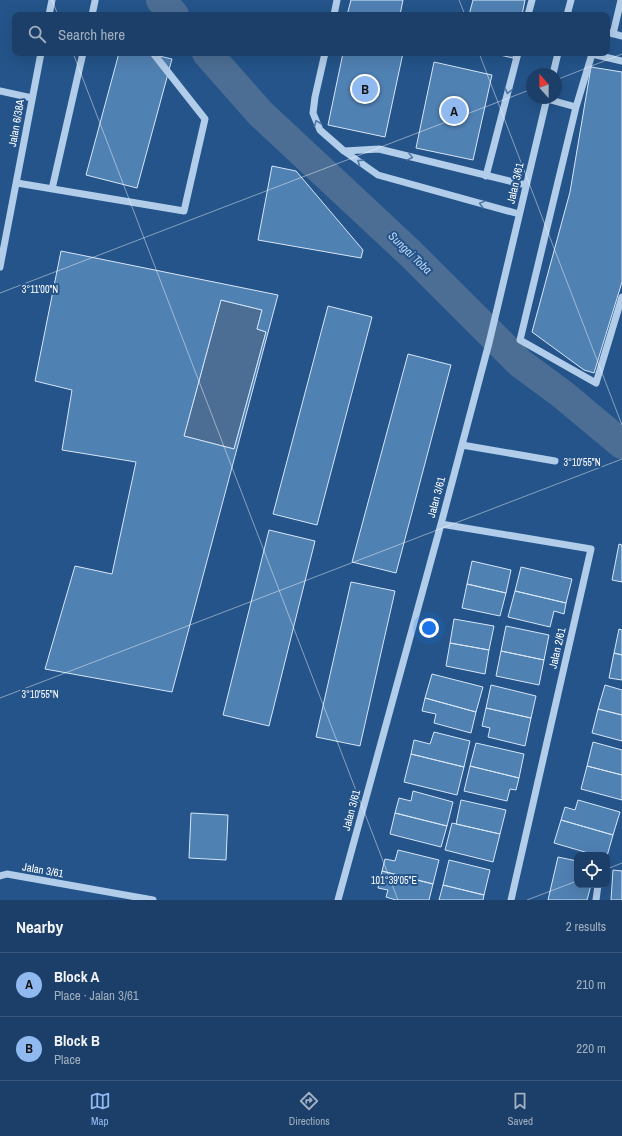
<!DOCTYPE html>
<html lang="en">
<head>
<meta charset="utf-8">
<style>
	:root { --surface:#1b3f68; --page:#284a71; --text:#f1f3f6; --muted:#a0afc0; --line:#39587c; --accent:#90b9f0 }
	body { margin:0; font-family:"Archivo Narrow",sans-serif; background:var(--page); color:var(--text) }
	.controls { position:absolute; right:12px; bottom:12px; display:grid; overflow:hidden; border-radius:8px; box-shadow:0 4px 16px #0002 }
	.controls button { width:36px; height:36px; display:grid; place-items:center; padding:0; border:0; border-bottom:1px solid var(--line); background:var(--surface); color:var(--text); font:20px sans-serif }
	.compass { position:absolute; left:526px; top:68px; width:36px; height:36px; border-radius:50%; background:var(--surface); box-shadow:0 4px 16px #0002; rotate:339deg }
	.you { position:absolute; left:429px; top:628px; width:14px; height:14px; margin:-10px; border:3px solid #fff; border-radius:50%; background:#1a73e8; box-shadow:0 0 0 6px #1a73e833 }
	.badge { display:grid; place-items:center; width:26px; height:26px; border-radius:50%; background:var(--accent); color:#111; font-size:13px; font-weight:700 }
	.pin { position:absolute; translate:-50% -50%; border:2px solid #fff; box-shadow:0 1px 4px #0006 }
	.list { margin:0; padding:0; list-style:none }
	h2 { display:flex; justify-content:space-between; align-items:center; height:52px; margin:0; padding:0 16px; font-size:17px }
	h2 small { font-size:13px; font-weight:400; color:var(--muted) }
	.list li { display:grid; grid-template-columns:26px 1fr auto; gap:12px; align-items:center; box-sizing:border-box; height:64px; padding:0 16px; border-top:1px solid var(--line) }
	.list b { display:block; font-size:15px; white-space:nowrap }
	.list p { margin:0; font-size:13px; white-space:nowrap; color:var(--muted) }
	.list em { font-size:13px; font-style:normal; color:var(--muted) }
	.icon { flex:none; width:22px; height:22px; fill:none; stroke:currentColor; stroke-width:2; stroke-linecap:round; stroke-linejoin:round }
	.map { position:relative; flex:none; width:622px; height:900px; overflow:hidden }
	.search { position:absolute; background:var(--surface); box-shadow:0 4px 16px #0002; left:12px; right:12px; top:12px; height:44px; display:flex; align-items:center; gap:10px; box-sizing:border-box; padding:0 14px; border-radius:8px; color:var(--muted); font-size:15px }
	.sheet { height:180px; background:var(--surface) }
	nav { display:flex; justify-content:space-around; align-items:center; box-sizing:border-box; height:56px; border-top:1px solid var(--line); background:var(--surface); font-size:11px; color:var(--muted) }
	nav a { display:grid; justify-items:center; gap:2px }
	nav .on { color:var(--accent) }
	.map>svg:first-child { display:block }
	.water { fill:#4c6e94; stroke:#a6c8eb }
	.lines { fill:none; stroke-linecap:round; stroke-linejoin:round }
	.river { stroke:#4c6e94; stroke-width:30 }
	.building { fill:#5081b3; stroke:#d6e6f8; fill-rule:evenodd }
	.minor { stroke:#b1cdea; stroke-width:7 }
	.oneway { stroke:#4e78a7 }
	.ticks { fill:none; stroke:#fff; stroke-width:1; stroke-opacity:0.45 }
	.labels { text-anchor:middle; stroke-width:4; stroke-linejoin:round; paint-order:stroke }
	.street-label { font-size:11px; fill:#fff; stroke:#24548a }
	.water-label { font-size:12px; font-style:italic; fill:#bdd7f1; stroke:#24548a }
	.ticks-label { font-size:10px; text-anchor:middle; fill:#fff; stroke:#24548a; stroke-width:4; stroke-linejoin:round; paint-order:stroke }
</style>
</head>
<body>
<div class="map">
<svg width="622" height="900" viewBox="0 0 622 900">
	<rect width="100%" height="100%" fill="#24548a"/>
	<path class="water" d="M221,300L262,310L257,329L266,332L234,449L184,436Z"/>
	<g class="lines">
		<path class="river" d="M161,0L174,15
			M207,53L260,113L411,254L520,363L562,394L622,444"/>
	</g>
	<path class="building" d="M351,0H403L400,15H347Z
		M473,0H525L522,15H469Z
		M119,53H147L172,59L137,188L86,175Z
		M343,53H403L385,137L328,125Z
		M491,53H514L513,58Z
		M434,62L492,75L473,160L416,148Z
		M591,67L622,72V282L594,373L584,370L532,332L570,192Z
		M272,166L296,171L363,250L361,258L258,240Z
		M61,251L278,295L172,692L45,669L75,566L112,574L136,462L62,450L72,390L35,381ZM221,300L262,310L257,329L266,332L234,449L184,436Z
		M328,306L372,317L317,525L273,514Z
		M408,354L451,365L396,573L352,562Z
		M269,530L315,541L269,726L223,715Z
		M619,544L622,545V582L612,580Z
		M472,561L511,570L506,593L467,584Z
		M521,567L572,579L566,603L515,591Z
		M351,582L395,591L360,746L316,737Z
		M467,584L506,593L500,616L462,608Z
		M515,591L566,603L564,614L554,611L550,627L508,617Z
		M454,619L494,626L489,650L450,643Z
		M506,626L549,635L544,660L501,651Z
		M619,629L622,630V655L614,653Z
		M450,643L489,650L485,674L446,666Z
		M501,651L544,660L539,685L496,676Z
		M614,653L622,655V680L609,678Z
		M432,674L483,687L476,712L425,698Z
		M491,685L536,696L531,718L486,708Z
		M605,685L622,690V715L598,709Z
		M425,698L476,712L471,733L434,723L436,714L422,711Z
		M486,708L531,718L525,746L488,737L490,728L482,726Z
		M598,709L622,715V741L592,733Z
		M434,732L470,741L464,767L411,754L414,740L430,744Z
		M593,742L622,750V775L587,766Z
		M476,743L524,754L519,778L470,766Z
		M411,754L464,767L457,795L404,782Z
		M470,766L519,778L516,790L510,789L507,801L464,791Z
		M587,766L622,775V800L581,789Z
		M413,791L453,802L447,826L395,813L399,798L411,801Z
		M461,800L506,810L500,834L456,824Z
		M578,800L620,812L613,835L561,820L565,807L575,810Z
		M191,813L228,815L226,860L189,858Z
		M395,813L447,826L441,847L390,834Z
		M561,820L613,835L607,856L595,855L554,843Z
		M452,823L500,834L493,862L445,850Z
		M398,850L439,860L433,884L382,871L385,859L395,861Z
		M558,857L577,861V885H591L587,900H548Z
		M449,860L490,870L484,895L443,885Z
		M613,870L622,871V900H611Z
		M382,871L433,884L429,900H396L386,897L388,890L378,888Z
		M443,885L484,895L483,900H439Z"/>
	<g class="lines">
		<path class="minor" d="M49,15L52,0
			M92,15L95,1
			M334,15L337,0
			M528,15L532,0
			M567,15L571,0
			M607,32L622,36
			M613,34L621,0
			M325,53L315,97L313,113L320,130L344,151L378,175L519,214
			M622,61L592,54L576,107L520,340L596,383L622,297
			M553,74L558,53
			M0,91L32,98
			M547,99L576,107
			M344,151L379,149L526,185
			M486,176L518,53
			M17,183L184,211L205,119L153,53
			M52,189L83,53
			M0,267L41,53
			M462,445L555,461
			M441,524L591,549L511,900
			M0,876L7,874L153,900
			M338,900L441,524L489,343L547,98
			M596,900L598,885"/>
	</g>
	<defs><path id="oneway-chevron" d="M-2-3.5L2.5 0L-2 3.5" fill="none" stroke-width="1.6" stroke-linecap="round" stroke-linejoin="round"/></defs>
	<g class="oneway">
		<use href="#oneway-chevron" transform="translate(508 91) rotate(104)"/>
		<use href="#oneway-chevron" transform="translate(317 123) rotate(-112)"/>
		<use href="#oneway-chevron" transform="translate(410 157) rotate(14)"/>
		<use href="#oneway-chevron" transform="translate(360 162) rotate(-145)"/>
		<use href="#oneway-chevron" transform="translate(482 204) rotate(-165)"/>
	</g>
	<path class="ticks" d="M52,0L58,15M459,0L465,15M73,53L398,900M479,53L622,425M556,80L622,54M0,293L532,89M0,698L622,459M607,869L622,863M527,900L577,881"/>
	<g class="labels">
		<g class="street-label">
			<text transform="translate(16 123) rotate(-80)" y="4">Jalan 6/38A</text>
			<text transform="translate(515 183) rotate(-77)" y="4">Jalan 3/61</text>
			<text transform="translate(436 497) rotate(-75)" y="4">Jalan 3/61</text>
			<text transform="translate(557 648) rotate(-77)" y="4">Jalan 2/61</text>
			<text transform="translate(351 810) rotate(-75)" y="4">Jalan 3/61</text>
			<text transform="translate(43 870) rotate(10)" y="4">Jalan 3/61</text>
		</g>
		<g class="water-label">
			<text transform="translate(410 253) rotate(44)" y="4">Sungai Toba</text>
		</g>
	</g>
	<g class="ticks-label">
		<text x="40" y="293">3°11'00"N</text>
		<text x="582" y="466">3°10'55"N</text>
		<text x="40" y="698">3°10'55"N</text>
		<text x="394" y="884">101°39'05"E</text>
	</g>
</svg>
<div class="controls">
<button><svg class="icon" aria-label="locate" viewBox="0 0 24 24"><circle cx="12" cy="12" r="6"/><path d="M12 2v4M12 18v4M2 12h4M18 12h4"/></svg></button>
</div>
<svg class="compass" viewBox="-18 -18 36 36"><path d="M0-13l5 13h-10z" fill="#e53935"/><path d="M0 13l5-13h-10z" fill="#a0afc0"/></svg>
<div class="you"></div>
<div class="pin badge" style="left:454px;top:111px">A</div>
<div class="pin badge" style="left:365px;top:89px">B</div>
<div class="search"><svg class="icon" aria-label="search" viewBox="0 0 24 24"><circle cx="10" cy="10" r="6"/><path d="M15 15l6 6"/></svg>Search here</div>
</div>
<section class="sheet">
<h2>Nearby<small>2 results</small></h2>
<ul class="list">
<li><span class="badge">A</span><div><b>Block A</b><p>Place · Jalan 3/61</p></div><em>210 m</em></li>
<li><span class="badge">B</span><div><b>Block B</b><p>Place</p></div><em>220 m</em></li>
</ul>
</section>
<nav>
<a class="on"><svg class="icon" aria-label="map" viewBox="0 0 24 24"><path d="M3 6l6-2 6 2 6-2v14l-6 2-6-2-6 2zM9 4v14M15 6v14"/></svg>Map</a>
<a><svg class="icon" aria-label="directions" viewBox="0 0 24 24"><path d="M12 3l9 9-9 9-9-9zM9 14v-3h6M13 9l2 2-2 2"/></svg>Directions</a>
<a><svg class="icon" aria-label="saved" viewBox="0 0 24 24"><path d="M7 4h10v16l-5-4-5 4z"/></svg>Saved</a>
</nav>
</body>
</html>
